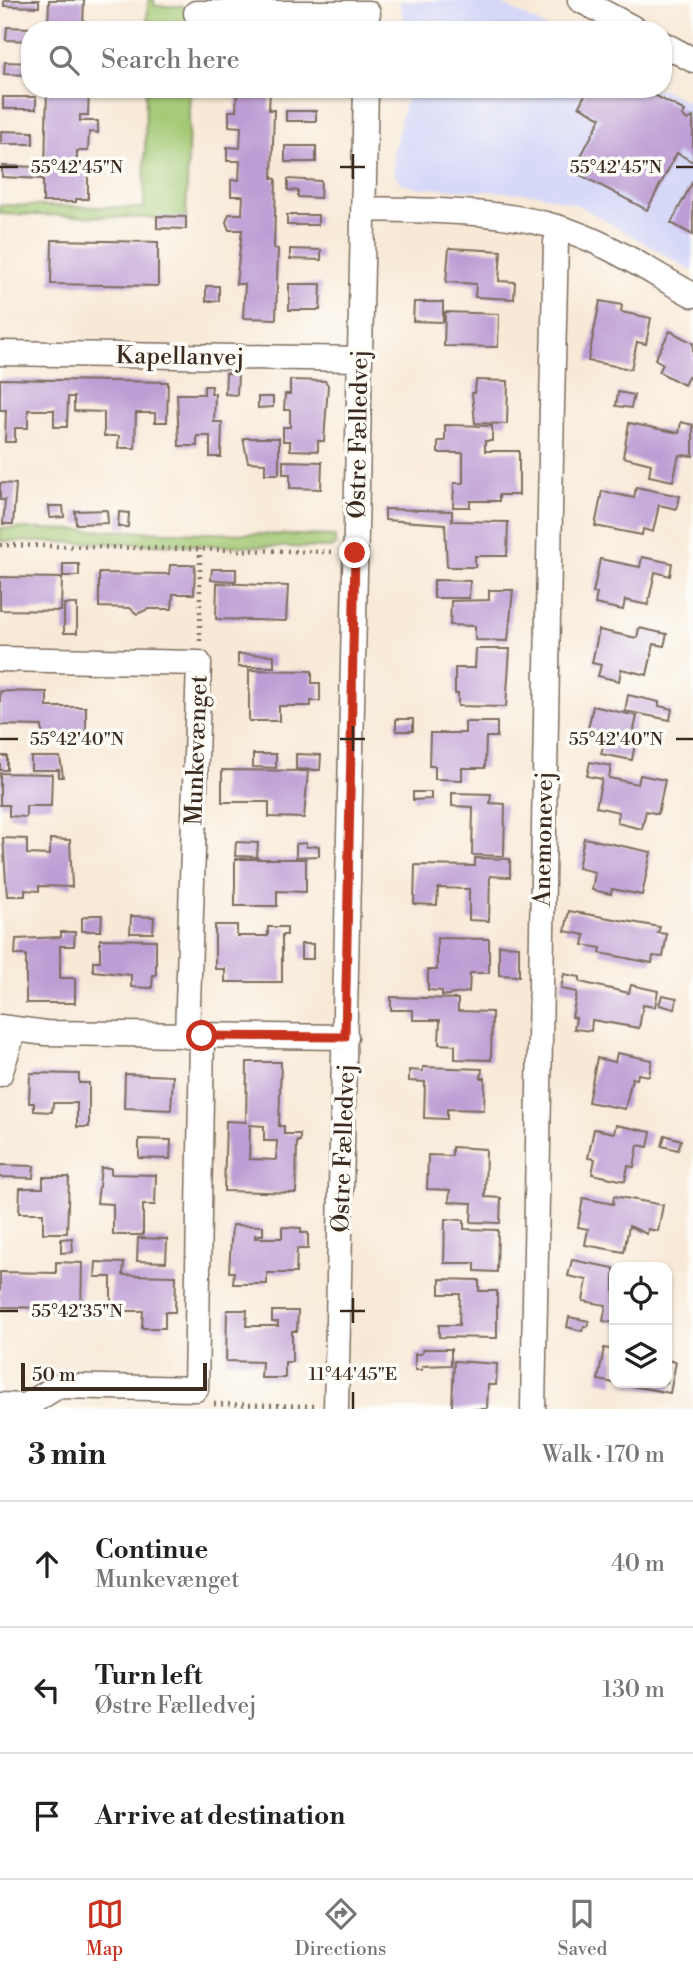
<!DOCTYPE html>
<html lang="en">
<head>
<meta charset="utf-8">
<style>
	:root { --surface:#fff; --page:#f6f6f6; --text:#222; --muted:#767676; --line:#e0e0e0; --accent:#c8321e }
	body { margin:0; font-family:"Libre Bodoni",serif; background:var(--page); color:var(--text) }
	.controls { position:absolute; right:21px; bottom:21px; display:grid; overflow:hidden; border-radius:14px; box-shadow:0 2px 5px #0004 }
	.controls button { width:63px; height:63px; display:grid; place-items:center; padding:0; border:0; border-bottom:2px solid var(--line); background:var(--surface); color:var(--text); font:35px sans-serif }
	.scale { position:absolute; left:21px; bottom:18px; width:186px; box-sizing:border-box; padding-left:7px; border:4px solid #3b2a1e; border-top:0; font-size:19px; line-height:24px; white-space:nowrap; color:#3b2a1e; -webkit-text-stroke:5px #fdfcf7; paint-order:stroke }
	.stop { position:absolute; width:21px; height:21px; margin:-16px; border:5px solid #c8321e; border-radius:50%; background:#fff }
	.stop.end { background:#c8321e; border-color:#fff; box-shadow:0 2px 7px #0008 }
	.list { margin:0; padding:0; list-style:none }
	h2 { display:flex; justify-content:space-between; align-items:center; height:91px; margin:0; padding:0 28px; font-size:30px }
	h2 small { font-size:23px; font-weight:400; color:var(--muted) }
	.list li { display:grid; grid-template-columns:46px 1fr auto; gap:21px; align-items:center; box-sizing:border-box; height:126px; padding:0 28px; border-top:2px solid var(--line) }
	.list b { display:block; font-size:26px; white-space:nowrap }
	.list p { margin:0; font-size:23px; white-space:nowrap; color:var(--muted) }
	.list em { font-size:23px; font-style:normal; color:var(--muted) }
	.icon { flex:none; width:38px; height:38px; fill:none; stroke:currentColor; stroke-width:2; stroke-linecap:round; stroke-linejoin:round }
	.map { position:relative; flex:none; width:693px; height:1409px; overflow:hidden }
	.search { position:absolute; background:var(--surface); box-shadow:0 2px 5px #0004; left:21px; right:21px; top:21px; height:77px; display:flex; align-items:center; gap:18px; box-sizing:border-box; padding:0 24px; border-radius:28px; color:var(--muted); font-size:26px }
	.sheet { height:469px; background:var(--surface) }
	nav { display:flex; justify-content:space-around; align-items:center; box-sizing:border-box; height:98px; border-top:2px solid var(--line); background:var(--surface); font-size:19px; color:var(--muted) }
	nav a { display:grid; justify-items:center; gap:4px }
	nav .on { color:var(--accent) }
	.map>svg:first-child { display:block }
	.built { fill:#d6d8f8 }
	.green { fill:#a1c771; stroke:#6e7848; stroke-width:2 }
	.building { fill:#be9dd4; fill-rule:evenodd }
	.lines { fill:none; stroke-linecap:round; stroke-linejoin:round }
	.minor-casing { stroke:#7d6d5f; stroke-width:27 }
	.path { stroke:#7d6d5f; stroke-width:4.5; stroke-dasharray:2 5; stroke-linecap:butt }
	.minor { stroke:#fff; stroke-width:24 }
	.route { stroke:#c8321e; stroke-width:9 }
	.ticks { fill:none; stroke:#3b2a1e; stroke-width:2.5 }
	.labels { text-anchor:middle; stroke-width:7; stroke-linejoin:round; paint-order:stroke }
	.street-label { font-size:24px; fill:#3b2a1e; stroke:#fdfcf7 }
	.ticks-label { font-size:18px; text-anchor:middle; fill:#3b2a1e; stroke:#fdfcf7; stroke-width:7; stroke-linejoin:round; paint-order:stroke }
</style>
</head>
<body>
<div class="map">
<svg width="693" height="1409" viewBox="0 0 693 1409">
	<rect width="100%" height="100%" fill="#fdfcf7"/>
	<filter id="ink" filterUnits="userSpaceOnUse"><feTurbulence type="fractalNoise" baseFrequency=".0143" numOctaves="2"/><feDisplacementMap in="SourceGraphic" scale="14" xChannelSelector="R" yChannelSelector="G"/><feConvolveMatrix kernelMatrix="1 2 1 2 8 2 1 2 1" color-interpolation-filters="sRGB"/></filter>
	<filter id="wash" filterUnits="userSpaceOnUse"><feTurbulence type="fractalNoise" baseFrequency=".00686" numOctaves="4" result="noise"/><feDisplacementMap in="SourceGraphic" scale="28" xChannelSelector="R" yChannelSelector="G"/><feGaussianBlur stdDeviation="1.57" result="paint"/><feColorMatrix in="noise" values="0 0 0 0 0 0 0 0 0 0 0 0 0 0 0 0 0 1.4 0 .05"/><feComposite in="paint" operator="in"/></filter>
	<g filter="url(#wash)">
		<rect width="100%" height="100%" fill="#f8e9d7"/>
		<path class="built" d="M495,0L551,30H407L399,1Z
			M408,89H663L693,105V271L578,205L538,194L414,187L401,183L394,174L393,153Z"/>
		<path class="green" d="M148,0H154L155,6H193L192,30H147Z
			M146,89H190L186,219L0,214V205L144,208Z
			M0,528L335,536V545L331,548L0,541Z"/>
		<g id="blocks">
			<path class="building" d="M4,0H39V7L4,6Z
				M49,0H84L83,25H93V30H48Z
				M7,27L30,28V41L6,40Z
				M5,62L30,63V75L4,74Z
				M47,89L89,90L88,115H80V121H98V133L89,132L88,151H77V170L88,171V199H76V202H43V179L2,177V166L45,167Z
				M237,89H270L269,110H274L272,178L276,179L274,248L278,249L276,319L243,318L245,284H236L242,230H229L226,222L229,214H242L243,196H231V180H239L240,161H227V147L240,148L241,127L229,126V111H236Z
				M588,89H643L685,111L682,116L688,120L693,117V162L677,153L647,210L573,171L601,118L579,106Z
				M3,97H36V109H3Z
				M286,111H316V121H286Z
				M1,131L33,132V144H1Z
				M285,146H316V162H285Z
				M288,179L321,181L320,198L298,197V191L288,190Z
				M693,181V235L671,223Z
				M287,215H318V225H287Z
				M157,216L186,217V229L157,228Z
				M52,240L158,242V286L51,284Z
				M449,248L501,251L499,281L515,282L514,299L475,297L476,284L446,282Z
				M290,249L321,250V260L290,259Z
				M289,284H321L320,310H289Z
				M206,286H219V301H206Z
				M600,301L622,305L621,312L651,318L646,344L637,342L631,369L588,361Z
				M414,302H443V322L413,321Z
				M445,312L499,314L498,347L444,346Z
				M670,331L693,343V379L688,377L684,385L659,372L663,364L655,359Z
				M226,373L238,374L237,395L225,394Z
				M0,379L168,382L167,422H155V413H136L135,448H118L119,436H104V412L74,411V397H68L67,427H54V410H28V428H15V442H5L6,410H0Z
				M290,380L325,381L328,385L324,441H318V451L290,450V441H283V427H290V410H284L285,394H290Z
				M476,380L508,381L507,424L475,423L472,393H475Z
				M204,386H212L211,394H215L214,422H222L221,457H210V436H197V446H179L177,394H204Z
				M618,392L634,395L631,408L616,406Z
				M258,397H273V407L258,408Z
				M681,422L693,425V456L679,455L673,481L649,476L651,464L623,457L629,423L679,433Z
				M445,425L492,426V441H485V451H519V495H499V501H470V507H453L454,483H463V453H438V441H445Z
				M243,438H279V474H265V463L248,462Z
				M283,461L322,462L321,489L290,488V474H283Z
				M0,483L16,484L13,524H3L5,500H0Z
				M636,487L680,496L677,509L659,505L653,532L643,529L642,535L595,526L602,491L634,498Z
				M49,506H63L64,517L50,518Z
				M385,509L452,511V521L508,522L507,556H475V567H447L445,524L385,520Z
				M107,510L108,523L76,524L75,511Z
				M119,512L129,513L128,527H118Z
				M642,557L672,563L670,576L655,572L648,605L625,600L623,610L595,604L597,593H593L600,559L640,567Z
				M63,564H79V576H63Z
				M170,565H195L194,594H173L172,609H148L137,614L130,608L99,607V573L169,574Z
				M212,569H236V581L211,580Z
				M0,577L62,578L61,611L0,610Z
				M434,580L470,581L469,598H434Z
				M217,583L288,586L286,621L216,619Z
				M489,590H513L508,641L475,640V626L450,625L451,601L489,600Z
				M64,604H77V633H64Z
				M639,628L667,634L664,646L654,644L647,675L621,669L619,681L598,676L601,665L592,663L599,630L637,638Z
				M476,649H510L506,707L458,706V694H455V668H475Z
				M238,654L274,655V667H238Z
				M249,670L312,671V683H320V701H311V706H279V721H249Z
				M0,691L47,692V707H86V740L42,739V726L0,725Z
				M628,695L659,702V706L672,709L670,720L625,711Z
				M593,706L637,716L631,743L635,744L632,760L601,754L604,742L586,738Z
				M396,719H413V731H396Z
				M465,722H497V737H486L485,768H462V780L435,779V766H429L430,733H465Z
				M253,754H276V768L253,767Z
				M296,754L321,755L320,770L296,769Z
				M0,756H7V770H0Z
				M31,757H60L63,777H59V770H31Z
				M590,762L611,766L609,778L638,784L640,775L665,780L658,814L646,811L642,829L617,823L619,812L596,807L602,779L587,776Z
				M222,770L308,771L304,818L269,817V802H222Z
				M0,773L52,774L51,806H26V817L9,816V805H0Z
				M413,792H431V799L413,800Z
				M452,793L491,794L490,803L505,804L504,856L472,855L473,807L452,806Z
				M3,838L27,839V854L50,855V839L70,840L72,887L39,886V891L25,890V896H7Z
				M584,838L651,852L642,895L612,889L611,894L592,890L595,872L578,868Z
				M236,842L258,843L257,857L235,856Z
				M306,843V847L319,846V856L296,857V844Z
				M475,858L510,859V877L490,876L489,921L469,920V889L438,888L437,905L414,904L415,865L475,866Z
				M235,859H306V892L277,891V906H235Z
				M569,911L660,927L658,933L667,934L663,957L653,956L652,963L600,953L601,948L583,945L585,935L565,931Z
				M91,915H102L101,931H82V918Z
				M131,916L154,917L153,933H130Z
				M215,925H237V936H268V927H287V935H282V982H225V969H215Z
				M61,932H75L74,946H60V978H75V1003H26V955H15L16,939L61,937Z
				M437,938L489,939V973H470L469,992L442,996V991L428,990V970H437Z
				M100,939L156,940V975H153L152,988L131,987V975L93,971V961H100Z
				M301,944H313V959H301Z
				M499,945L519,946V976L499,975Z
				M564,974L580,977V982L629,993L631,985L658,991L655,1007L643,1005L639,1028L592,1020L591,1031L574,1029L576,1018L572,1017L577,992L561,989Z
				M662,995L677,998L675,1009L659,1005Z
				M391,997L458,999V1011L492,1012L491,1060L455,1059V1045L439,1044L440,1020H413V1010H391Z
				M617,1053L652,1060L649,1076L638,1074L637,1079L632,1078L625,1109L588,1102L597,1058L615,1062Z
				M247,1062H281L279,1126H284V1134H300V1141H297L296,1193L224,1191L226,1121L246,1122ZM250,1125L264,1126V1141H277L276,1160L249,1159Z
				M423,1067L482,1069L481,1078H485L484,1110L447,1109V1119L424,1118L425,1082L409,1081V1070L423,1071Z
				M30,1073L79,1074V1083H89V1127H77V1103H53L52,1112L34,1111V1103H29Z
				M125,1074L173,1076L171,1110L124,1108Z
				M616,1125L651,1132L648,1147L638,1145L634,1167L628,1166L625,1181L592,1174L595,1159L588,1158L594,1129L614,1133Z
				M665,1135L681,1140L678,1150L662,1146Z
				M139,1139L171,1140L170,1159L139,1158Z
				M452,1147L486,1149L485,1197L501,1198L500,1223L471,1222L472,1203L449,1202L450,1190L427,1189L428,1155L452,1156Z
				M0,1165L34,1166L33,1178L0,1177Z
				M101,1168H111V1174L156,1175L155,1205H143V1235H113V1204L97,1203Z
				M43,1177H69L67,1233H43V1213H19L20,1188H43Z
				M614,1196L663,1205L658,1231L648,1229L647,1234L629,1226L624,1252L585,1245L588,1229L578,1227L583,1198L613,1204Z
				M445,1219L464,1220V1229L498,1230L497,1272L475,1271V1263H444Z
				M232,1225L263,1226V1235H255V1238H282V1227L301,1228V1233H308V1249H297L296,1273H267V1284H233L234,1272H229Z
				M72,1238L73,1252L61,1253V1239Z
				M138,1238L167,1239L166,1262L137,1261Z
				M572,1260L614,1268V1323L603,1321L606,1305L583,1301L587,1280L568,1276Z
				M56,1262L82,1263L81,1314H55V1308L0,1307V1272L56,1273Z
				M96,1262L124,1263L123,1275L176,1276L175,1312H165V1328H142L143,1311H111V1277H95Z
				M440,1279L479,1280V1291H497V1338L439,1337V1325H459L460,1294H440Z
				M227,1310H247L246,1326H278V1322H272V1311H298L297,1331H292V1362H285V1378H261L262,1362L226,1361Z
				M569,1317L589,1321L587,1327L584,1326L582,1331L567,1327Z
				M604,1348L614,1350V1383L598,1380Z
				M424,1349H451V1365L422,1366V1370H415V1354H421Z
				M667,1360L676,1362L670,1393L622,1384L667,1383Z
				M454,1361L497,1364L496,1385H488L487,1409H454L452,1406Z"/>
		</g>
	</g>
	<g filter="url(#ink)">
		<use href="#blocks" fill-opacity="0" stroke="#7d6d5f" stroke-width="2"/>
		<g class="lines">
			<g class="minor-casing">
				<path id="minor" d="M580,0L637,30
					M196,13H368
					M663,44L693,60
					M364,209C429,211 497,209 560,228C607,242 650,272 693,295
					M0,353L360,359
					M0,659L199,663L187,1036
					M0,1027L46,1033L346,1037
					M0,1074L14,1030
					M0,1405L26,1406L58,1386L196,1389L202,1036
					M336,1409L366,89
					M533,1409L552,403L556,242L560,228"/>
			</g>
			<path class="path" d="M0,545L334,552
				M200,641V549
				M214,1404L314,1406"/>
			<use href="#minor" class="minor"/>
		</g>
	</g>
	<g class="lines" filter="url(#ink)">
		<path class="route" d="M202,1036L345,1037L355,553"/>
	</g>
	<path class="ticks" d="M353,154V179M0,167H18M340,167H365M676,167H693M353,726V751M0,739H18M340,739H365M676,739H693M353,1298V1323M0,1311H18M340,1311H365M353,1392V1409"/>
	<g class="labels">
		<g class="street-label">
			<text transform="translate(180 356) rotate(1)" y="8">Kapellanvej</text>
			<text transform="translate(358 434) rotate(-89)" y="8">Østre Fælledvej</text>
			<text transform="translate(196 750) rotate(-88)" y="8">Munkevænget</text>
			<text transform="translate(543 839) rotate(-89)" y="8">Anemonevej</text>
			<text transform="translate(343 1148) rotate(-88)" y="8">Østre Fælledvej</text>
		</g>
	</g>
	<g class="ticks-label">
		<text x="77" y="173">55°42'45"N</text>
		<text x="616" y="173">55°42'45"N</text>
		<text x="77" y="745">55°42'40"N</text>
		<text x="616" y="745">55°42'40"N</text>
		<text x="77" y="1317">55°42'35"N</text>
		<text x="353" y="1380">11°44'45"E</text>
	</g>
</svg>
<div class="controls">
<button><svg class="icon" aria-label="locate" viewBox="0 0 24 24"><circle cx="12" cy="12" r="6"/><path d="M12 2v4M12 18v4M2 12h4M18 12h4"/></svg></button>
<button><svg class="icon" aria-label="layers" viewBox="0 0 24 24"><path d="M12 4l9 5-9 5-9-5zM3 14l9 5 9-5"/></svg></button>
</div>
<div class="scale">50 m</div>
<div class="stop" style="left:202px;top:1036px"></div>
<div class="stop end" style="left:355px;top:553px"></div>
<div class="search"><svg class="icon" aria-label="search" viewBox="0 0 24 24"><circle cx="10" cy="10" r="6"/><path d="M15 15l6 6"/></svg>Search here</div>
</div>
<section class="sheet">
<h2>3 min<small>Walk · 170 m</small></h2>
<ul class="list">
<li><svg class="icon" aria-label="ahead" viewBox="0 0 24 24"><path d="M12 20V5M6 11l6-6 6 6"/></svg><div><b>Continue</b><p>Munkevænget</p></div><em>40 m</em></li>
<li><svg class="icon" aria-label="left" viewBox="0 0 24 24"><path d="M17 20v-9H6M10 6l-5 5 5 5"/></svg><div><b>Turn left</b><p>Østre Fælledvej</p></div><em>130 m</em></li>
<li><svg class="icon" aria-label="arrive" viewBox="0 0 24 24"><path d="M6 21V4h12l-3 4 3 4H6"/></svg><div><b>Arrive at destination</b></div></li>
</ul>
</section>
<nav>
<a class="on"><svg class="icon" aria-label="map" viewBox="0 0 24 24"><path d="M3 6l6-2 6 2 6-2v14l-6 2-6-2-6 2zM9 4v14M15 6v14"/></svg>Map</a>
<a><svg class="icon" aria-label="directions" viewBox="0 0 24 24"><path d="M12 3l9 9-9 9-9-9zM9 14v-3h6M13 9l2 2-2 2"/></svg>Directions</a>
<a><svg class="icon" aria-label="saved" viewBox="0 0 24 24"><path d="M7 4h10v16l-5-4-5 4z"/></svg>Saved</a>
</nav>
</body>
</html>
